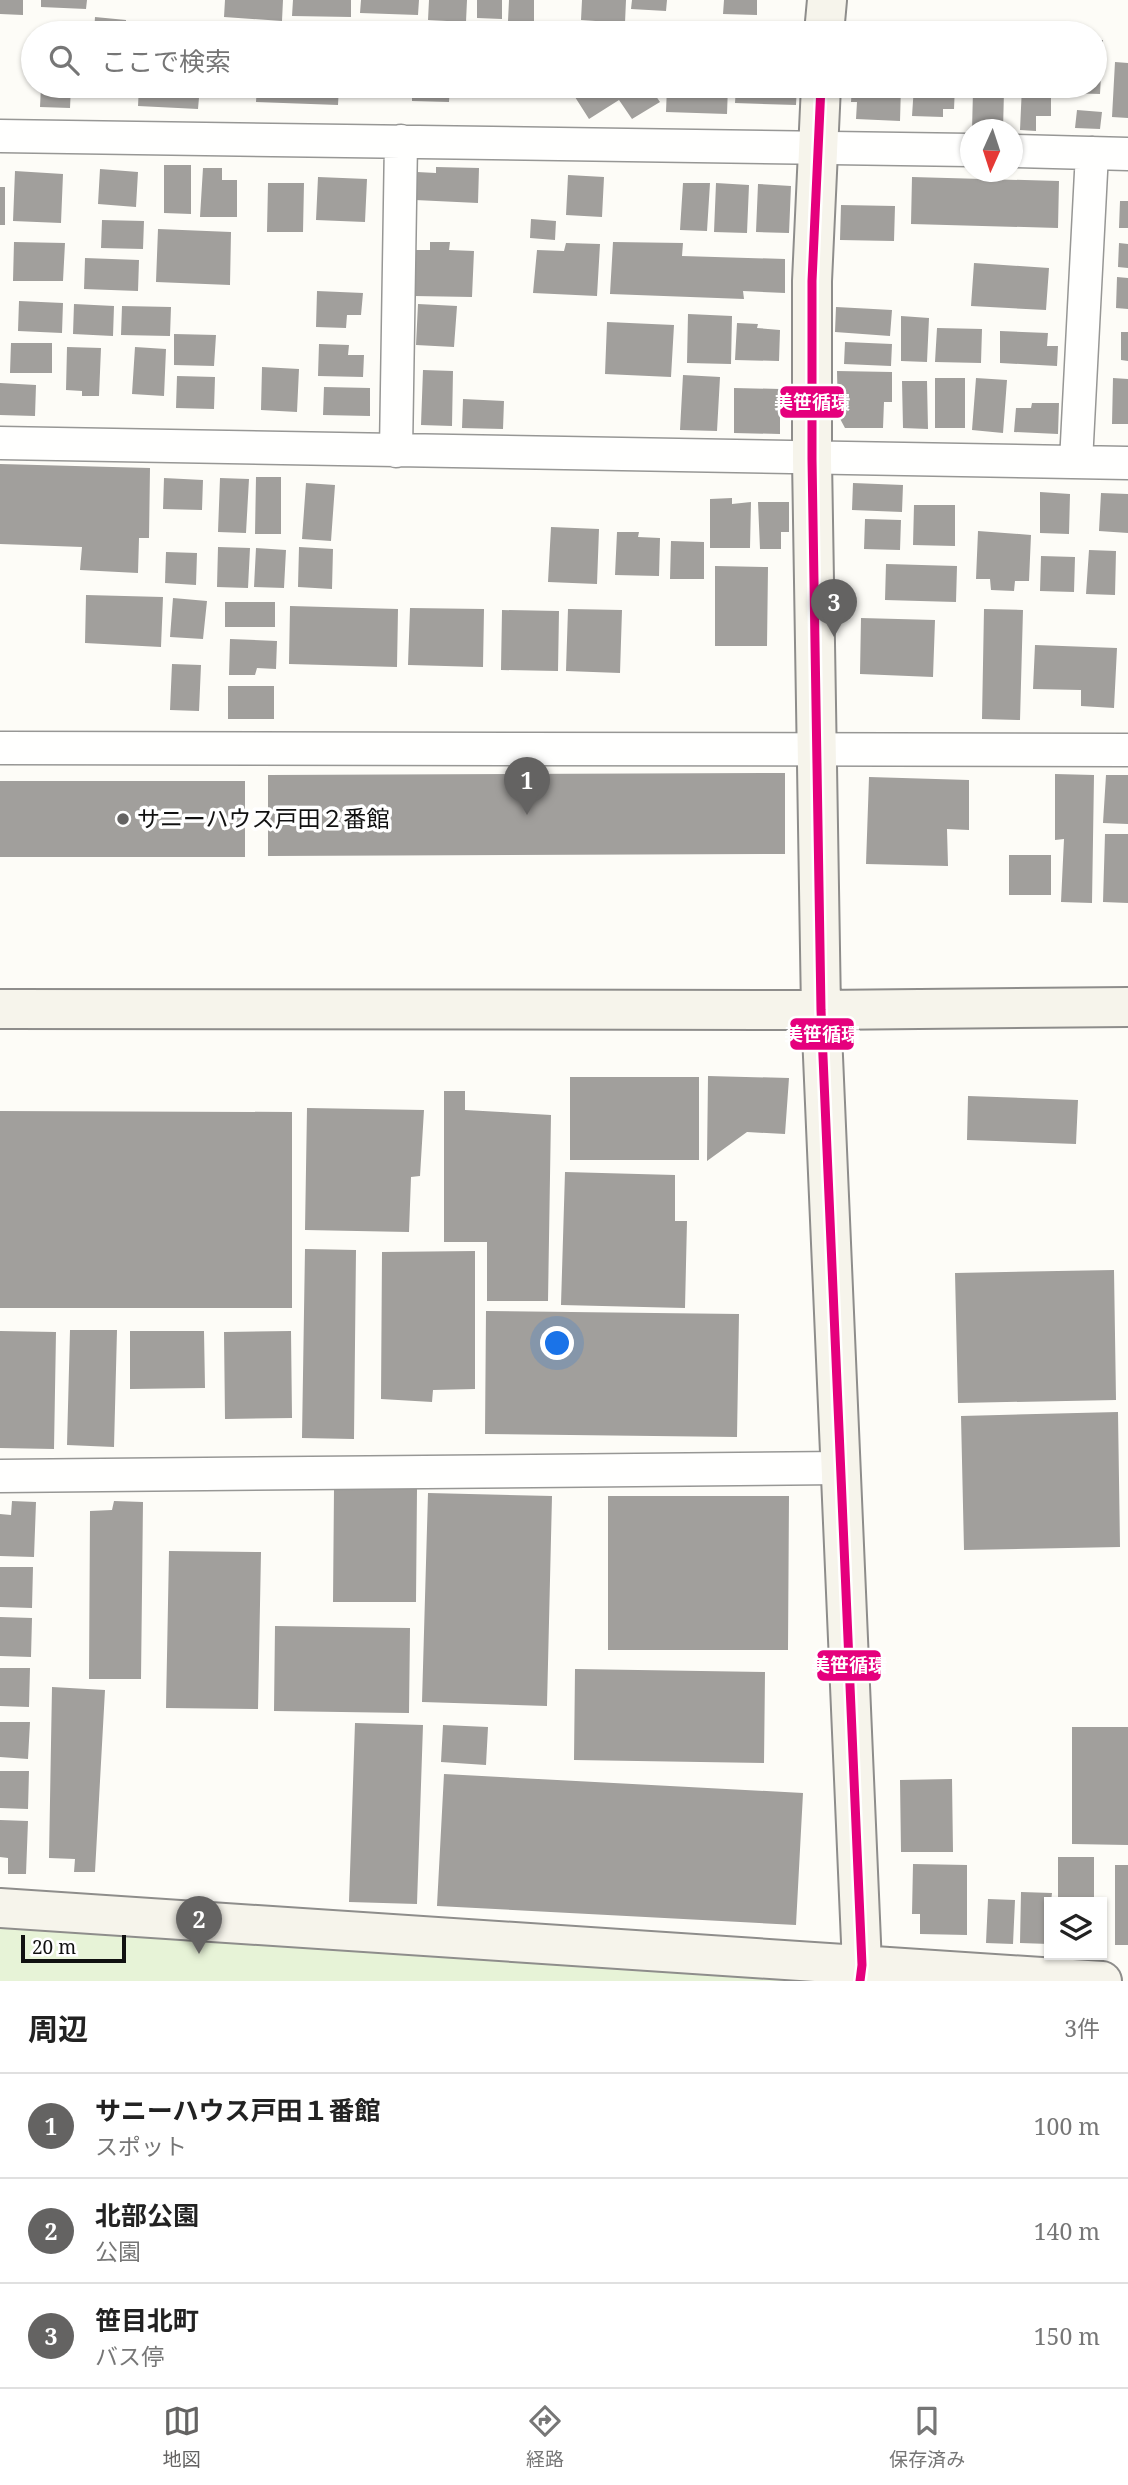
<!DOCTYPE html>
<html lang="ja">
<head>
<meta charset="utf-8">
<style>
	:root { --surface:#fff; --page:#f6f6f6; --text:#222; --muted:#767676; --line:#e0e0e0; --accent:#646362 }
	body { margin:0; font-family:"Noto Serif","Noto Sans JP",serif; background:var(--page); color:var(--text) }
	.controls { position:absolute; right:21px; bottom:21px; display:grid; overflow:hidden; border-radius:0px; box-shadow:0 2px 5px #0004 }
	.controls button { width:63px; height:63px; display:grid; place-items:center; padding:0; border:0; border-bottom:2px solid var(--line); background:var(--surface); color:var(--text); font:35px sans-serif }
	.compass { position:absolute; left:960px; top:119px; width:63px; height:63px; border-radius:50%; background:var(--surface); box-shadow:0 2px 5px #0004; rotate:183deg }
	.scale { position:absolute; left:21px; bottom:18px; width:105px; box-sizing:border-box; padding-left:7px; border:4px solid #111; border-top:0; font-size:19px; line-height:24px; white-space:nowrap; color:#111; -webkit-text-stroke:5px #fff; paint-order:stroke }
	.you { position:absolute; left:558px; top:1344px; width:24px; height:24px; margin:-18px; border:5px solid #fff; border-radius:50%; background:#1a73e8; box-shadow:0 0 0 10px #1a73e833 }
	.badge { display:grid; place-items:center; width:46px; height:46px; border-radius:50%; background:var(--accent); color:#fff; font-size:23px; font-weight:700 }
	.pin { position:absolute; translate:-50% -58px; filter:drop-shadow(0 2px 4px #0008) }
	.pin::after { content:''; position:absolute; top:37px; width:24px; height:21px; background:inherit; clip-path:polygon(0 0,100% 0,50% 100%) }
	.list { margin:0; padding:0; list-style:none }
	h2 { display:flex; justify-content:space-between; align-items:center; height:91px; margin:0; padding:0 28px; font-size:30px }
	h2 small { font-size:23px; font-weight:400; color:var(--muted) }
	.list li { display:grid; grid-template-columns:46px 1fr auto; gap:21px; align-items:center; box-sizing:border-box; height:105px; padding:0 28px; border-top:2px solid var(--line) }
	.list b { display:block; font-size:26px; white-space:nowrap }
	.list p { margin:0; font-size:23px; white-space:nowrap; color:var(--muted) }
	.list em { font-size:23px; font-style:normal; color:var(--muted) }
	.icon { flex:none; width:38px; height:38px; fill:none; stroke:currentColor; stroke-width:2; stroke-linecap:round; stroke-linejoin:round }
	.map { position:relative; flex:none; width:1128px; height:1981px; overflow:hidden }
	.search { position:absolute; background:var(--surface); box-shadow:0 2px 5px #0004; left:21px; right:21px; top:21px; height:77px; display:flex; align-items:center; gap:18px; box-sizing:border-box; padding:0 24px; border-radius:38px; color:var(--muted); font-size:26px }
	.sheet { height:406px; background:var(--surface) }
	nav { display:flex; justify-content:space-around; align-items:center; box-sizing:border-box; height:98px; border-top:2px solid var(--line); background:var(--surface); font-size:19px; color:var(--muted) }
	nav a { display:grid; justify-items:center; gap:4px }
	nav .on { color:var(--accent) }
	.map>svg:first-child { display:block }
	.green { fill:#e7f3d7 }
	.building { fill:#a19f9c }
	.lines { fill:none; stroke-linecap:round; stroke-linejoin:round }
	.street-casing { stroke:#979795; stroke-width:35 }
	.secondary-casing { stroke:#8e8d8b; stroke-width:42 }
	.street { stroke:#fffffe; stroke-width:32 }
	.secondary { stroke:#f6f4eb; stroke-width:38 }
	.bus-1-casing { stroke:#fff; stroke-width:14 }
	.bus-1 { stroke:#e5007d; stroke-width:9 }
	.poi-dot { fill:#646362; stroke:#fff; stroke-width:2.5 }
	.labels { text-anchor:middle; stroke-width:7; stroke-linejoin:round; paint-order:stroke }
	.poi-label { font-size:23px; fill:#111; stroke:#fff; text-anchor:start }
	.line-badge { stroke:#fff; stroke-width:2.5 }
	.badge-label { font-size:19px; text-anchor:middle; font-weight:bold; fill:#fff }
</style>
</head>
<body>
<div class="map">
<svg width="1128" height="1981" viewBox="0 0 1128 1981">
	<rect width="100%" height="100%" fill="#fdfcf7"/>
	<path class="green" d="M0,1928L796,1981H0Z"/>
	<path class="building" d="M0,0H23V15L0,14Z
		M41,0H87L86,9L41,7Z
		M225,0H283L282,21L224,17Z
		M293,0H351V17L292,16Z
		M361,0H419L418,15L360,13Z
		M429,0H467L466,22L428,20Z
		M477,0H502V19L477,18Z
		M509,0H534V22L508,21Z
		M582,0H626L625,23L581,20Z
		M632,0H667L666,11L631,9Z
		M724,0H757V15L723,14Z
		M95,17L126,20V33H94Z
		M57,24L82,26L81,33H58Z
		M1095,40H1103L1100,94L1064,93V86H1095Z
		M1115,62L1128,63V118L1112,117Z
		M41,86H71L70,108L40,107Z
		M139,86H200L198,109L138,106Z
		M214,86H249L248,95L214,92Z
		M257,86H339L338,105L256,102Z
		M403,86H450L449,102L412,101V89H403Z
		M474,86H543V91L474,88Z
		M568,86H649L660,102L632,119L619,100L589,119Z
		M667,86H728L727,114L666,112Z
		M736,86H797L796,105L735,103Z
		M852,86H901L900,121L856,119L857,102H851Z
		M914,86H955L954,109H943V117L912,116Z
		M1022,86L1051,87V116H1036V131L1020,130Z
		M973,91H1004L1003,130H972Z
		M1077,110L1102,112L1100,129L1075,128Z
		M164,165H191V214L164,213Z
		M436,167L479,168L478,203L415,200L417,172L436,173Z
		M203,168H222V180H237V217H200Z
		M100,169L138,172L136,207L98,204Z
		M15,171L63,174L61,223L13,221Z
		M568,175L604,177L602,217L566,215Z
		M318,177L367,179L365,222L316,220Z
		M912,177L1059,181L1058,228L911,224Z
		M268,183H304L303,232H267Z
		M683,183H710L707,231L680,230Z
		M716,183L749,185L747,233L714,232Z
		M758,184L791,186L789,233L756,232Z
		M0,187H5V225H0Z
		M1120,201H1128V228H1119Z
		M841,205L895,206L894,241L840,240Z
		M531,219L556,221L555,240L530,238Z
		M102,220L144,221L143,249L101,248Z
		M158,229L231,232L230,285L156,282Z
		M14,242L65,243L63,281H13Z
		M430,242H450L449,250L474,251L472,297L414,296L416,250H430Z
		M613,242L683,243L682,256L785,259V293L743,291L744,299L610,294Z
		M566,243L600,244L597,296L533,293L537,250L564,251Z
		M1119,243L1128,244V268L1118,267Z
		M85,258L139,260L138,291L84,289Z
		M974,263L1049,268L1046,310L971,306Z
		M1117,277L1128,278V309L1116,308Z
		M317,291L363,293L361,315H347L346,328L316,327Z
		M19,301L63,303L62,333L18,331Z
		M74,304L114,306L113,336L73,334Z
		M418,304L457,306L454,347L416,345Z
		M122,306L171,307L170,336L121,335Z
		M836,307L892,310L890,336L835,332Z
		M688,314L732,316L731,364L687,363Z
		M901,316L929,318L927,362L901,361Z
		M607,322L674,325L671,377L605,374Z
		M737,323L758,324L757,328L780,330L779,361L735,360Z
		M937,328L982,329L981,363L935,362Z
		M1000,331L1048,333L1047,346H1058L1057,366L1000,363Z
		M1121,332H1128V361L1121,360Z
		M174,334L216,335L214,366L174,365Z
		M845,342L892,344L891,366L844,364Z
		M11,343H52V373H10Z
		M319,344L349,345L348,355H364L363,377L318,376Z
		M67,347L101,348L99,396H82V391L66,390Z
		M135,347L166,349L164,396L132,394Z
		M262,367L299,369L297,412L261,410Z
		M423,370L453,371L452,426L421,425Z
		M837,371L892,372V402H884L883,428H845L838,415Z
		M683,375L720,377L717,431L680,430Z
		M177,376L215,377L214,409L176,408Z
		M935,378H965V428H935Z
		M976,378L1007,380L1003,433L972,430Z
		M1113,378L1128,379V424H1112Z
		M902,381H927L928,429L903,428Z
		M0,383L36,385L35,416L0,415Z
		M324,387L370,388V416L323,415Z
		M734,388L780,389V434L734,433Z
		M463,399L504,401L503,429L462,428Z
		M1032,403H1059L1058,434L1014,432L1016,408H1031Z
		M0,464L150,468L149,538H139L138,573L80,570L82,547L0,544Z
		M256,477H281V534H255Z
		M164,478L203,480L202,510L163,509Z
		M220,478L249,479L246,533L218,532Z
		M306,483L335,485L331,541L302,539Z
		M853,483L903,485L902,512L852,510Z
		M1040,492L1070,494L1069,534L1040,533Z
		M1101,493L1128,494V533L1099,531Z
		M732,498V504L751,502L750,548H710V499Z
		M758,502H789V532H781V549H760Z
		M914,505H955V546L913,545Z
		M865,519L901,520L900,550L864,549Z
		M551,527L599,529L597,584L548,582Z
		M978,531L1031,535L1029,581H1015L1014,591L991,590L990,579H976Z
		M617,532H639L638,537L660,538L659,576L615,575Z
		M671,541L704,542V579H670Z
		M218,547L250,548L248,588L217,587Z
		M299,547L333,549L332,589L298,587Z
		M256,548L286,550L284,588L254,587Z
		M1089,550L1116,551L1115,595L1086,594Z
		M166,552L197,553L196,585L165,583Z
		M1041,556L1075,557L1074,592L1040,591Z
		M886,564L957,566L956,602L885,600Z
		M715,566L768,567L767,646H715Z
		M86,595L163,597L161,647L85,643Z
		M173,598L207,601L203,639L170,637Z
		M225,602H275V627H225Z
		M290,606L398,609L397,667L289,664Z
		M410,608L484,609L483,667L408,665Z
		M568,609L622,610L620,673L566,671Z
		M984,609L1023,610L1020,720L982,719Z
		M502,610L559,611L558,671L501,670Z
		M861,618L935,620L933,677L860,674Z
		M230,639L277,641L276,669L257,668L255,675H229Z
		M1035,645L1117,648L1114,708L1081,706V690L1033,689Z
		M172,664L201,665L199,711L170,710Z
		M228,686H274V719H228Z
		M785,773V854L268,856V775Z
		M1055,774L1094,775L1092,903L1061,902L1064,839L1055,840Z
		M1106,775H1128V824L1103,823Z
		M869,777L969,780V830L947,829L948,866L866,864Z
		M0,781H245V857H0Z
		M1105,834H1128V903L1103,902Z
		M1009,855H1051V895H1009Z
		M708,1076L789,1078L785,1134L747,1132L707,1161Z
		M570,1077H699V1160H570Z
		M444,1091H465V1110L551,1115L548,1301H487V1242H444Z
		M968,1096L1078,1100L1076,1144L967,1140Z
		M307,1108L424,1110L420,1176L411,1177L409,1232L305,1230Z
		M0,1111L292,1112V1308H0Z
		M565,1172L675,1175V1221H687L685,1308L561,1305Z
		M305,1249L356,1250L354,1439L302,1438Z
		M475,1251V1389L433,1390L432,1402L381,1399L382,1252Z
		M1114,1270L1116,1400L958,1403L955,1273Z
		M486,1311L739,1314L737,1437L485,1434Z
		M70,1330H117L114,1447L67,1445Z
		M0,1331L56,1332L54,1449L0,1448Z
		M130,1331H204L205,1388L130,1389Z
		M291,1331L292,1418L225,1419L224,1332Z
		M1118,1412L1120,1547L964,1550L961,1416Z
		M334,1489H417L416,1602H333Z
		M428,1493L552,1496L547,1706L422,1702Z
		M608,1496H789L788,1650H608Z
		M12,1501L36,1502L34,1557L0,1556V1514L11,1515Z
		M114,1501L143,1502L141,1679H89L90,1511L112,1510Z
		M169,1551L261,1552L258,1709L166,1708Z
		M0,1567H33L32,1608L0,1607Z
		M0,1617L32,1618L31,1657L0,1656Z
		M275,1626L410,1628L409,1713L274,1711Z
		M0,1668H30L29,1707L0,1706Z
		M575,1669L765,1672L764,1763L574,1760Z
		M52,1687L105,1690L95,1872H74L75,1859L49,1858Z
		M0,1722H30L28,1759L0,1757Z
		M355,1723L423,1725L417,1904L349,1902Z
		M443,1725L488,1727L486,1765L441,1762Z
		M1072,1727H1128V1845L1072,1844Z
		M0,1771H29L28,1809L0,1808Z
		M444,1774L803,1793L796,1925L437,1906Z
		M952,1779L953,1852H901L900,1780Z
		M0,1820L28,1821L26,1874H8V1858L0,1857Z
		M1058,1857H1094V1902H1058Z
		M913,1864L967,1865V1935L920,1934V1914H912Z
		M1115,1865H1128V1945H1115Z
		M1021,1892L1052,1893L1051,1902H1049V1944L1020,1943Z
		M988,1899L1015,1900L1013,1944L986,1943Z"/>
	<g class="lines">
		<g class="street-casing">
			<path id="street" d="M0,136L970,150
				M1012,151L1128,154
				M0,443L1128,463
				M396,451L401,141
				M1076,462L1092,153
				M0,748L1128,750
				M0,1476L841,1468"/>
		</g>
		<g class="secondary-casing">
			<path id="secondary" d="M824,33L827,0
				M821,86L812,281V459L821,1010L862,1965L860,1981
				M0,1009L821,1010L1128,1007
				M0,1908L1102,1981"/>
		</g>
		<use href="#street" class="street"/>
		<use href="#secondary" class="secondary"/>
		<g class="bus-1-casing">
			<path id="bus-1" d="M821,86L812,281V459L821,1010L862,1965L860,1981"/>
		</g>
		<use href="#bus-1" class="bus-1"/>
	</g>
	<circle class="poi-dot" cx="123" cy="819" r="7"/>
	<g class="labels">
		<g class="poi-label">
			<text x="137" y="827">サニーハウス戸田２番館</text>
		</g>
	</g>
	<g class="line-badge">
		<rect x="779" y="385" width="66" height="34" rx="7" fill="#e5007d"/>
		<rect x="789" y="1017" width="66" height="34" rx="7" fill="#e5007d"/>
		<rect x="816" y="1649" width="66" height="33" rx="7" fill="#e5007d"/>
	</g>
	<g class="badge-label">
		<text x="812" y="409">美笹循環</text>
		<text x="822" y="1041">美笹循環</text>
		<text x="849" y="1672">美笹循環</text>
	</g>
</svg>
<div class="controls">
<button><svg class="icon" aria-label="layers" viewBox="0 0 24 24"><path d="M12 4l9 5-9 5-9-5zM3 14l9 5 9-5"/></svg></button>
</div>
<svg class="compass" viewBox="-18 -18 36 36"><path d="M0-13l5 13h-10z" fill="#e53935"/><path d="M0 13l5-13h-10z" fill="#767676"/></svg>
<div class="scale">20 m</div>
<div class="you"></div>
<div class="pin badge" style="left:527px;top:815px">1</div>
<div class="pin badge" style="left:199px;top:1954px">2</div>
<div class="pin badge" style="left:834px;top:637px">3</div>
<div class="search"><svg class="icon" aria-label="search" viewBox="0 0 24 24"><circle cx="10" cy="10" r="6"/><path d="M15 15l6 6"/></svg>ここで検索</div>
</div>
<section class="sheet">
<h2>周辺<small>3件</small></h2>
<ul class="list">
<li><span class="badge">1</span><div><b>サニーハウス戸田１番館</b><p>スポット</p></div><em>100 m</em></li>
<li><span class="badge">2</span><div><b>北部公園</b><p>公園</p></div><em>140 m</em></li>
<li><span class="badge">3</span><div><b>笹目北町</b><p>バス停</p></div><em>150 m</em></li>
</ul>
</section>
<nav>
<a class="on"><svg class="icon" aria-label="map" viewBox="0 0 24 24"><path d="M3 6l6-2 6 2 6-2v14l-6 2-6-2-6 2zM9 4v14M15 6v14"/></svg>地図</a>
<a><svg class="icon" aria-label="directions" viewBox="0 0 24 24"><path d="M12 3l9 9-9 9-9-9zM9 14v-3h6M13 9l2 2-2 2"/></svg>経路</a>
<a><svg class="icon" aria-label="saved" viewBox="0 0 24 24"><path d="M7 4h10v16l-5-4-5 4z"/></svg>保存済み</a>
</nav>
</body>
</html>
